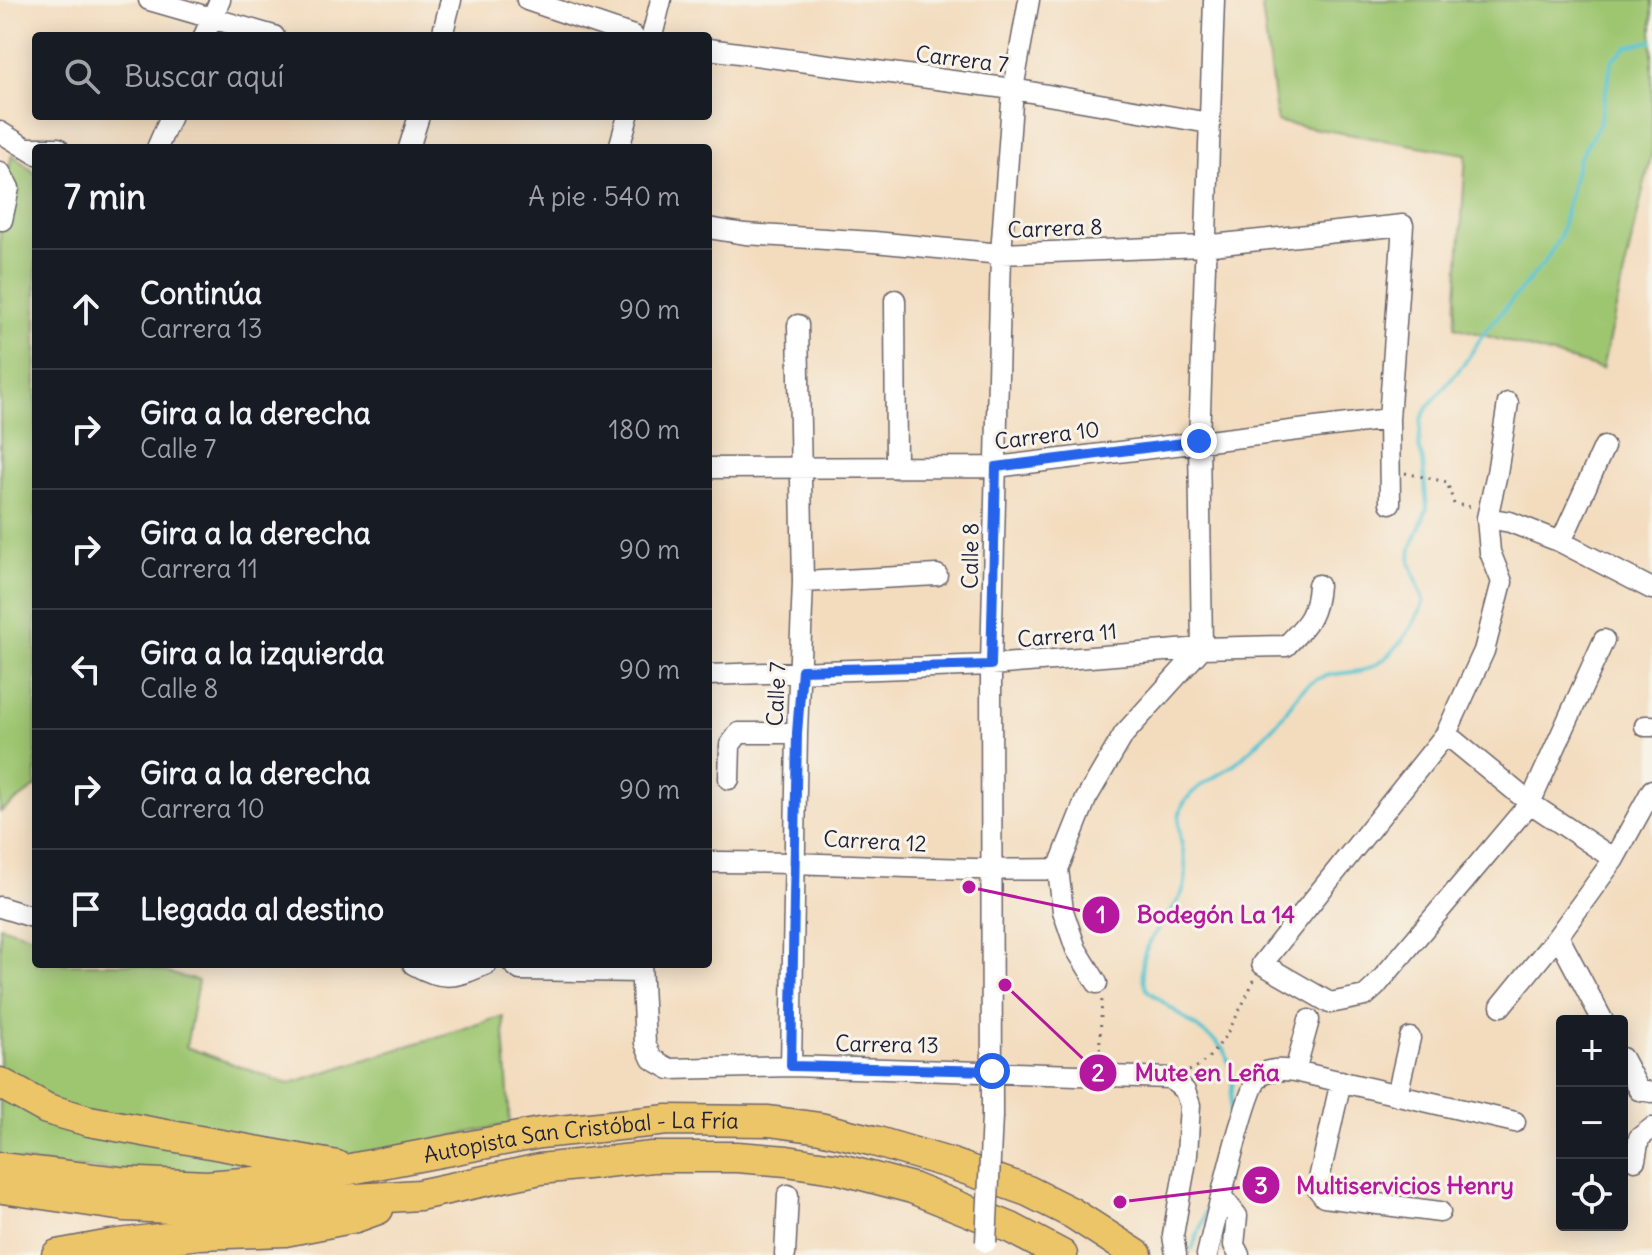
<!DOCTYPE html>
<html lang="es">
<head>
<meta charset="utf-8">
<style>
	:root { --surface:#171b24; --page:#242831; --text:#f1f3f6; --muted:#9ea1a6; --line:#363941 }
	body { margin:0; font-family:Delius,sans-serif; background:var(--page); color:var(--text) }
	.controls { position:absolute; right:24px; bottom:24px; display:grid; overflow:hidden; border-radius:8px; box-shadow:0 4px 20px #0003 }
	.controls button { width:72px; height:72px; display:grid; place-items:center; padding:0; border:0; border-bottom:2px solid var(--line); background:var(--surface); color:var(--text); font:40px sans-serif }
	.stop { position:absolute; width:24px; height:24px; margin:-18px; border:6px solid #2563eb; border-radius:50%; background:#fff }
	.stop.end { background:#2563eb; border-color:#fff; box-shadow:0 2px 8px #0008 }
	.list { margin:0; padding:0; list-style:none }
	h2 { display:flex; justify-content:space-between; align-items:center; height:104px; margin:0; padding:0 32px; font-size:34px }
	h2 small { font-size:26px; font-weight:400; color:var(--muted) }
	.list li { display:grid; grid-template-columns:52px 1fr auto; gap:24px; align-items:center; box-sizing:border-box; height:120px; padding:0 32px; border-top:2px solid var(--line) }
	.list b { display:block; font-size:30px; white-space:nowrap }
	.list p { margin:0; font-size:26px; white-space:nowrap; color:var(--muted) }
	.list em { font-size:26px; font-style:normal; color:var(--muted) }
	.icon { flex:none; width:44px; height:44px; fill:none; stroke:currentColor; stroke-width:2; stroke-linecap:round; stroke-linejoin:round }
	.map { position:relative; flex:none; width:1652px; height:1255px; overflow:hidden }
	.search { position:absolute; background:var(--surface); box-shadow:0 4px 20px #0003; left:32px; top:32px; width:680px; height:88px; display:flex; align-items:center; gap:20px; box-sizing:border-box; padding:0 28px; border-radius:8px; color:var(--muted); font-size:30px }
	.panel { position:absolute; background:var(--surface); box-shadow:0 4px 20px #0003; left:32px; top:144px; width:680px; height:824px; border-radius:8px }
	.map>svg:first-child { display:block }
	.green { fill:#9ec671; stroke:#607456; stroke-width:2 }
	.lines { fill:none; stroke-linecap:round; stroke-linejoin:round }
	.stream { stroke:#56c3cf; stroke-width:4 }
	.minor-casing { stroke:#6b6369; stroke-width:23 }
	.highway-casing { stroke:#6b6369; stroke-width:33 }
	.path { stroke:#6b6369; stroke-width:3; stroke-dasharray:2 6; stroke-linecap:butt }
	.minor { stroke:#fff; stroke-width:20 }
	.highway { stroke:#edc569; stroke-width:30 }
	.minor-bridge-casing { stroke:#6b6369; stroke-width:23; stroke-linecap:butt }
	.minor-bridge { stroke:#fff; stroke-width:20 }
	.route { stroke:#2563eb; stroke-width:10 }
	.labels { text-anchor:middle; stroke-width:6; stroke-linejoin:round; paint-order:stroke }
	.street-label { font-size:22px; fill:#22223b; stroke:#f7f3e8 }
	.leader { fill:none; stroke:#b5179e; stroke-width:3 }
	.callout-dot { fill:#b5179e; stroke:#f7f3e8; stroke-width:3 }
	.mark-label { font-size:24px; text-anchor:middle; font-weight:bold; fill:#fff }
	.callout-label { font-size:24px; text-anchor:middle; font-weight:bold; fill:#b5179e; stroke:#f7f3e8; stroke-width:6; stroke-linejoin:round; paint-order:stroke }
</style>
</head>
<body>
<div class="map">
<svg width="1652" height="1255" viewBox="0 0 1652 1255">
	<rect width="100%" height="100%" fill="#f7f3e8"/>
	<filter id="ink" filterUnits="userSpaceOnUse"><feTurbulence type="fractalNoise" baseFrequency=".0125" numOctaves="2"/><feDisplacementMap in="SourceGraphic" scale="16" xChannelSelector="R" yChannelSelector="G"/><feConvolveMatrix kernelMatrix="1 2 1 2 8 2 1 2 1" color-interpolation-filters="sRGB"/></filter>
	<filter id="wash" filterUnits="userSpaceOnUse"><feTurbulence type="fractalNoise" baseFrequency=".006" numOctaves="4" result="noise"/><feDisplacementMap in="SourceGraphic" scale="32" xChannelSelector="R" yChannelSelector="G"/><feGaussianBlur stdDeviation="1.8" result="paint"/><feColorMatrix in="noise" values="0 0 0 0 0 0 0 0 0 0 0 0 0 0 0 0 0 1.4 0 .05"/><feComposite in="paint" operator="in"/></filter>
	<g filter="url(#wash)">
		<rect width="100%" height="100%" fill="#f3dcbe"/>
		<path class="green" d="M1261,0H1652V152L1602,369L1455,327L1466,154L1277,122Z
			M12,154L36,174V787L0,812V212Z
			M0,926L36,937V964H136L198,981L186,1047L288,1084L503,1016L510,1124L378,1152L225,1174L67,1168L0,1158Z"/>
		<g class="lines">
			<path class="stream" d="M1192,1249L1203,1221L1229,1122L1233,1078L1225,1051L1215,1041L1147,990C1129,947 1166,928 1182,893C1196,861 1166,827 1186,800C1197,785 1215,778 1230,767C1246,756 1260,740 1274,726C1288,712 1296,691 1314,681C1330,671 1350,675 1367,669C1393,659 1415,626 1424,601L1410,562L1411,548L1427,509L1423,461L1419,448L1421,420L1427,408L1464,364L1486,330L1544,263L1560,237L1578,160L1599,125L1612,60L1628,46L1652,41"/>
		</g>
	</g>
	<g filter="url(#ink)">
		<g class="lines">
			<g class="minor-casing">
				<path id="minor" d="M149,0L274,36
					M527,0L633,36
					M204,36L220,0
					M442,36L451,0
					M652,36L661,0
					M708,49L1013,89L1209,123
					M0,132L36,154
					M26,148H58
					M157,148L171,116
					M409,148L419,116
					M619,148L628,116
					M0,172L9,188L2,220
					M708,228L745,234L874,242L1001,254L1203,246L1403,225L1389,419L1390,503
					M895,300L896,468
					M1508,403L1497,473L1487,518L1490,552L1502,582L1484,651L1446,734L1262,964L1330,1003L1365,996L1375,987L1530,803L1604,640
					M708,468L996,467L1389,419
					M1487,518L1510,522L1561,542L1652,589
					M1561,542L1604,447
					M803,582L937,575
					M708,675L991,665L1202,648L1286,646C1307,624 1316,617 1318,585
					M1645,726H1652
					M1446,734L1530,803L1614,859
					M729,779L730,745L739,733H797
					M708,862C825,861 941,872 1058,869
					M0,907L36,918
					M1558,936L1603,1021
					M413,964C444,982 456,977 487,964
					M513,964L520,970L640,972
					M641,964L645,1043L652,1059L670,1069L791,1066L1170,1078L1185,1091L1190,1105L1187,1155L1173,1235L1176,1255
					M1097,983L1076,949L1063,911L1058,869L1086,799L1124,734L1202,648L1199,441L1214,0
					M1501,1006L1558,936L1614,859L1652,790
					M1622,1058L1639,1090L1652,1092
					M791,1066L797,733L803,582L798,325
					M1295,1071L1309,1020
					M1341,1081L1317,1188L1324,1197L1440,1212
					M1397,1095L1410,1038
					M992,1116L991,665L1001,254L1013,89L1029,0
					M1635,1160L1639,1138L1652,1128
					M1222,1197L1237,1216L1234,1245L1239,1255
					M785,1255L788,1195
					M1207,1255C1214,1227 1245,1089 1260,1076C1269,1067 1284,1070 1295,1071L1515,1122"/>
			</g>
			<g class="highway-casing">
				<g id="highway">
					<path d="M0,1083L47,1109L89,1121L337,1166"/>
					<path id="s1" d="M0,1168L119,1182L207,1186L303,1178L540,1133L668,1120L769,1121L820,1128L874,1141L952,1164L1028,1191L1072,1213L1137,1255"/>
					<path d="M2,1188L124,1206L198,1209L419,1195L540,1169L652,1157H737L787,1161L840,1169L912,1188L1011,1228L1062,1255"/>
					<path d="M57,1255L111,1245L199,1234L285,1231L356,1217L378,1209"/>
				</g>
			</g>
			<path class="path" d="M1405,473L1447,482L1454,504L1471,507
				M1099,1058L1102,998
				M1189,1071C1220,1059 1241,1007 1255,978"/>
			<use href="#minor" class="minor"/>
			<use href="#highway" class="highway"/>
			<g class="minor-bridge-casing">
				<path id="minor-bridge" d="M986,1242L992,1116"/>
			</g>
			<use href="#minor-bridge" class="minor-bridge"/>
		</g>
	</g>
	<g class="lines" filter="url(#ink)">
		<path class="route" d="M992,1071L791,1066L797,733L802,670L991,665L996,467L1199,441"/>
	</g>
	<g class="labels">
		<g class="street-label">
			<text transform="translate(962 59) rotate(7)" y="8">Carrera 7</text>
			<text transform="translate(1055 228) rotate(-2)" y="8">Carrera 8</text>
			<text transform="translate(1047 435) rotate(-7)" y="8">Carrera 10</text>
			<text transform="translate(970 556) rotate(-89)" y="8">Calle 8</text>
			<text transform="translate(1067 635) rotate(-5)" y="8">Carrera 11</text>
			<text transform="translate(776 694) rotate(-87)" y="8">Calle 7</text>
			<text transform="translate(875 841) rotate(3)" y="8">Carrera 12</text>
			<text transform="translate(887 1044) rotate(1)" y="8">Carrera 13</text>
			<text dy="8" stroke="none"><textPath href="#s1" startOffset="586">Autopista San Cristóbal - La Fría</textPath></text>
		</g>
	</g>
	<path class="leader" d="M969 887L1101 915M1005 985L1098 1073M1120 1202L1261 1185"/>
	<g class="callout-dot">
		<circle cx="969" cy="887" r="8"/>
		<circle cx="1005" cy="985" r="8"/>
		<circle cx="1120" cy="1202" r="8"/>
		<circle cx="1101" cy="915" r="20"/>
		<circle cx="1098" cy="1073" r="20"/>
		<circle cx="1261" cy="1185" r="20"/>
	</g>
	<g class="mark-label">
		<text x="1101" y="923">1</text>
		<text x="1098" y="1081">2</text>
		<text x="1261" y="1194">3</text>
	</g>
	<g class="callout-label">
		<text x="1216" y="923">Bodegón La 14</text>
		<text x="1207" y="1081">Mute en Leña</text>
		<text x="1405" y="1194">Multiservicios Henry</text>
	</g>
</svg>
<div class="controls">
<button>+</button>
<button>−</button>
<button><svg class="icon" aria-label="locate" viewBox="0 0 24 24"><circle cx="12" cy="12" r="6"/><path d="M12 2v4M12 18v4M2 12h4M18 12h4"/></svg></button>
</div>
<div class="stop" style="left:992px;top:1071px"></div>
<div class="stop end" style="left:1199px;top:441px"></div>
<div class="search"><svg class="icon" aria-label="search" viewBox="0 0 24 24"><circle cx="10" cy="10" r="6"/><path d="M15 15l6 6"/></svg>Buscar aquí</div>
<section class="panel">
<h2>7 min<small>A pie · 540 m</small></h2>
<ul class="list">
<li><svg class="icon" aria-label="ahead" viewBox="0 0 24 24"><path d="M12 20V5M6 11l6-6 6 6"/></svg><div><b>Continúa</b><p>Carrera 13</p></div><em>90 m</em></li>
<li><svg class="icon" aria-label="right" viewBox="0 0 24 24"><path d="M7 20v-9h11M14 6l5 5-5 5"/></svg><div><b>Gira a la derecha</b><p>Calle 7</p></div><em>180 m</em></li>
<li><svg class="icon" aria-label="right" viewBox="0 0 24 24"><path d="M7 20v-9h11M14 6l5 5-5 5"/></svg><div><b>Gira a la derecha</b><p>Carrera 11</p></div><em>90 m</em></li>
<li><svg class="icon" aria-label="left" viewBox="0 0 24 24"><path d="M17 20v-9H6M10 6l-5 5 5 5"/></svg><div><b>Gira a la izquierda</b><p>Calle 8</p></div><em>90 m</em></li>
<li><svg class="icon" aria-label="right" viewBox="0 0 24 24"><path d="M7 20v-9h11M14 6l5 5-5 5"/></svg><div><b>Gira a la derecha</b><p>Carrera 10</p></div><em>90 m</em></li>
<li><svg class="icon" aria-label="arrive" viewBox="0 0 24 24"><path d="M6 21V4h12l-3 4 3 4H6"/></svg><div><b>Llegada al destino</b></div></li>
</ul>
</section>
</div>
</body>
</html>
